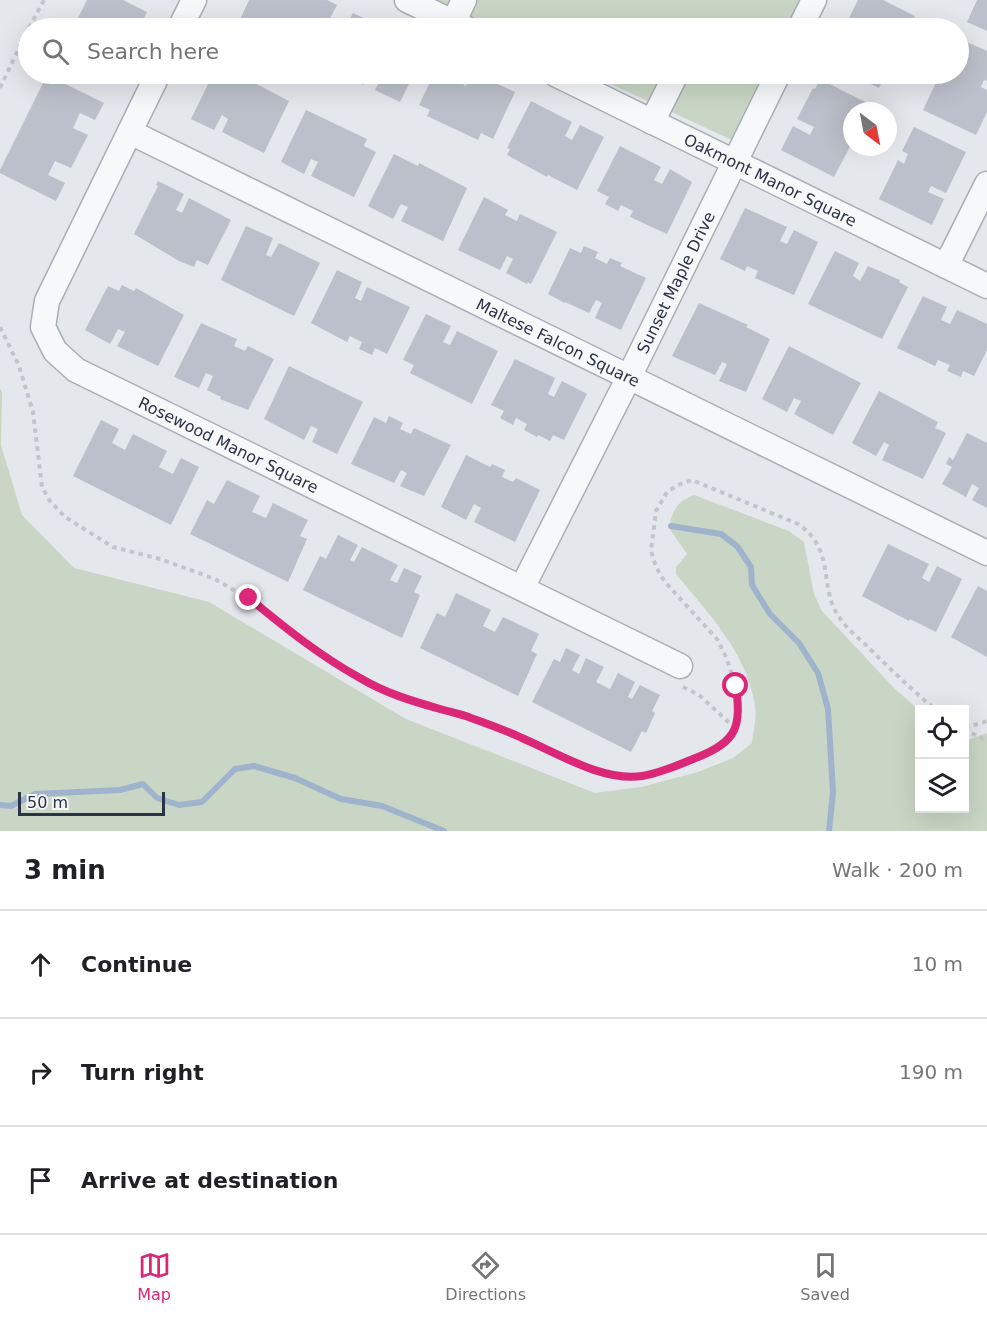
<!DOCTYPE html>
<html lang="en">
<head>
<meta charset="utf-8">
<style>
	:root { --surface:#fff; --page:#f6f6f6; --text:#202124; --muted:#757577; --line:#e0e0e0; --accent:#db2777 }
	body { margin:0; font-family:"DejaVu Sans",sans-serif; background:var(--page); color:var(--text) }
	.controls { position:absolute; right:18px; bottom:18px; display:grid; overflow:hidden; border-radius:0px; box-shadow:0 6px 24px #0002 }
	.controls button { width:54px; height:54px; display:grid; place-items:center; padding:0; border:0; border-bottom:2px solid var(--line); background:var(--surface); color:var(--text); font:30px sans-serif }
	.compass { position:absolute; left:843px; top:102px; width:54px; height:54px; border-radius:50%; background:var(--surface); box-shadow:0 6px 24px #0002; rotate:148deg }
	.scale { position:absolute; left:18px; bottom:15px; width:147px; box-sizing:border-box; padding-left:6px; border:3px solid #2b3445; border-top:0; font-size:16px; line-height:21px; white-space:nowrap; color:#2b3445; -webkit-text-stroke:4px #f4f6f9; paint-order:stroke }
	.stop { position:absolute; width:18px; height:18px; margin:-14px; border:4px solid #db2777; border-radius:50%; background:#fff }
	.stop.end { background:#db2777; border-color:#fff; box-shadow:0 2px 6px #0008 }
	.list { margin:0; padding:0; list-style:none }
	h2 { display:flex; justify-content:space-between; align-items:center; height:78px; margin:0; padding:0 24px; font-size:26px }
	h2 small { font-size:20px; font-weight:400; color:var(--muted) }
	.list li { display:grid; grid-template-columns:39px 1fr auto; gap:18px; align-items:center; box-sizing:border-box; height:108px; padding:0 24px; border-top:2px solid var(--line) }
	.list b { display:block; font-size:22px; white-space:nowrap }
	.list em { font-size:20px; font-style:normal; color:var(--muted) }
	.icon { flex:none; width:33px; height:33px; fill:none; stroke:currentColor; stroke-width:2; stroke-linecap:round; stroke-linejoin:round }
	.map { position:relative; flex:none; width:987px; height:831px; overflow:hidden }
	.search { position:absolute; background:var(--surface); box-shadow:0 6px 24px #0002; left:18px; right:18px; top:18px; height:66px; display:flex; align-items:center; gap:15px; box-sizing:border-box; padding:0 21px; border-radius:33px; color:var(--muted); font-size:22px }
	.sheet { height:402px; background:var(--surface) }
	nav { display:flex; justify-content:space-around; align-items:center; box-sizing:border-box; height:84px; border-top:2px solid var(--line); background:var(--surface); font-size:16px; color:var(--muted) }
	nav a { display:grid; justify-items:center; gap:3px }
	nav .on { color:var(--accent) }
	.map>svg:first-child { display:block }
	.green { fill:#c9d6c5 }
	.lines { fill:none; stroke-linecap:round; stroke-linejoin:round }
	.stream { stroke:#9fb4cc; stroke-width:6 }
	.building { fill:#bbc0ca }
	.minor-casing { stroke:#a9aeb7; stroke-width:27 }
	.path { stroke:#c2c5cb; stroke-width:4; stroke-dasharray:4.5 4.5; stroke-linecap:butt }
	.minor { stroke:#f7f8fa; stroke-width:24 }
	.route { stroke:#db2777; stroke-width:8 }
	.labels { text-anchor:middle; stroke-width:4.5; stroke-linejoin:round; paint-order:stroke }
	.street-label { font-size:16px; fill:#2b3445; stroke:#f4f6f9 }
</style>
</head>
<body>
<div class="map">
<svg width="987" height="831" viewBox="0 0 987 831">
	<rect width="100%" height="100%" fill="#e4e7ec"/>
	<path class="green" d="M433,0H802L787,28H494Z
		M589,74H765L732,140Z
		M0,389L2,393L1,445L22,515L74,568L209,602L406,719L595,793L641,787L698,772L733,758L752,743C753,732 757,718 755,706C747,653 709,614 676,574V567L687,554L669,528C673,510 676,502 694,495L789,531L804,542L814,594L822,611L894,688L919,710L920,808H964L965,741L987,733V831H0Z"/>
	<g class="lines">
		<path class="stream" d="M671,526L721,534L737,546L751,567L752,585L770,614L799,643L818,673L828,709L833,792L829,831
			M0,805L11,806L35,794L120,790L143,784L157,798L179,805L202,802L235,769L254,766L295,778L341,799L382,806L444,831"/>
	</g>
	<path class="building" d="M87,0H123L147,12L139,28H73Z
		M249,0H327L337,5L325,28H253L239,22Z
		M858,0H883L915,16L909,28H844Z
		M977,0H987V31L967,22Z
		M353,13L378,25L376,28H345Z
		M958,38L987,51V81L984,80L981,87L987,90V112L976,135L923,110L940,74H958Z
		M91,74H117L112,84Z
		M213,74H232L240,78L241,76L289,101L264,153L222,132L228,119L222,115L214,130L191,119Z
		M344,74H414L400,102L375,90L378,84L366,78L363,85Z
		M434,74H465L461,83L466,86L472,74H476L515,92L493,139L481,133L478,140L427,116L430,110L419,105Z
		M850,74H886L879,88Z
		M47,75L104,103L95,120L80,113L73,128L88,135L71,168L55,161L48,175L65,183L56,201L0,173V170Z
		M820,79L871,105L868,111H852V143L834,177L781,150L793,126L810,135L814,127L797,119L813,88L815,89Z
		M531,101L572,122L565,136L572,140L580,125L604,137L577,190L548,175L547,177L507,155L510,149L507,148Z
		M306,110L367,139L364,146L376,152L354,197L311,176L318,162L311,159L304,174L281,162Z
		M914,127L966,152L946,193L931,186L928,192L944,199L932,225L879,199L898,160L904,164L908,154L902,151Z
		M620,146L661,167L654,180L662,184L670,169L692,182L667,234L630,217L633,211L621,205L618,211L605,204L609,197L597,191Z
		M394,154L418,166L419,163L467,188L443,241L401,221L408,207L401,204L393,219L368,206Z
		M158,181L184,194L176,210L182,213L189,198L231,220L208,265L197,260L194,267L179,261L134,234L158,186L156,185Z
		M484,197L508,210L505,215L517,221L520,214L557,232L531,284L528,282L527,284L506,273L513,259L507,256L500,270L458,250Z
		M745,208L787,227L780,241L787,244L794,230L818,242L794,295L755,278L758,271L747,266L745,271L720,259Z
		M246,226L273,238L266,255L271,257L279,243L320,263L294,316L221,280Z
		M584,246L598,252L595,258L607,264L610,258L622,263L620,266L646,278L621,330L595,318L602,303L596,300L589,313L565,302V303L548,294L570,248L581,253Z
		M835,251L859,263L853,276L860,281L868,266L900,280L899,282L908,287L882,339L808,304Z
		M337,270L362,282L355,298L361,301L367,287L410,307L387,354L375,348L372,355L359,349L362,342L350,336L347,342L311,323Z
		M122,285L134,291L136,288L184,315L158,366L117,346L125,332L118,329L110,344L85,330L108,286L119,291Z
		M923,296L947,307L941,320L950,324L957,310L987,324V350L974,376L963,371L961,377L947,371L950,365L938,360L935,366L897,348Z
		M699,303L748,325L746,327L770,339L746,392L719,381L727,364L722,362L715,375L672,356Z
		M426,314L451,326L443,342L450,345L457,331L498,351L472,404L410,373L414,365L403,360Z
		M201,323L237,339L234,346L245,351L248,346L274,359L248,410L220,399L221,397L207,390L213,376L206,373L199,388L174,377Z
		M789,346L861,383L833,435L794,414L801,401L794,398L787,412L762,399Z
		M515,359L555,378L548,394L554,397L562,381L587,394L564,440L553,435L550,441L538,435L537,437L524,430L527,424L516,418L513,425L500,418L504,411L491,405Z
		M289,366L363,402L337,454L312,442L318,429L311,426L304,440L264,419Z
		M879,391L938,422L935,428L946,433L923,479L882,460L889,445L884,442L876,456L852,443Z
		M389,416L403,423L400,429L411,434L414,428L451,445L424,496L400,486L407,473L401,470L394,483L351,464L374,417L386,423Z
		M101,420L119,429L112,443L125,450L133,434L167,451L159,467L173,474L181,458L199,467L171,525L73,476Z
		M967,433L987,443V508L972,500L979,488L972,484L966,497L942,484L952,467L946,464L949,457L953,460Z
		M466,455L490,467L492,464L505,470L502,477L513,482L516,478L540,490L515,542L474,522L481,508L474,504L466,520L441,507Z
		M227,480L260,496L252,512L266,518L273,503L308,520L300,536L307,539L288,582L190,534L207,500L214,504Z
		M338,535L358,545L350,560L354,562L362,547L398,565L390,580L397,583L404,568L422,576L414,592L420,595L402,638L303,590L320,556L326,559Z
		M888,544L929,564L922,578L929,582L937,566L962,579L936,632L910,619L909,621L862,596Z
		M978,586L987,591V657L951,637Z
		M456,593L491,610L483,626L495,632L503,617L539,634L531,651L537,654L518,696L420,648L437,613L445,617Z
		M566,648L580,655L572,670L579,674L586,658L604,667L596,682L610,689L618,673L635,682L628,697L632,699L640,685L660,695L652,711L655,713L646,733L642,731L631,752L532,702L554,659L560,662Z"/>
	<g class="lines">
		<g class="minor-casing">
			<g id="minor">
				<path d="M407,0L465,28"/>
				<path d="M453,23L464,0"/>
				<path d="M180,28L194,0"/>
				<path d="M800,28L814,0"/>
				<path id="s1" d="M158,74L47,301L43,327L55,351L76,370L680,666"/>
				<path id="s2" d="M555,74L987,286"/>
				<path d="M652,122L674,78"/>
				<path id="s3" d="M130,132L987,553"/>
				<path d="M946,266L987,184"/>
				<path id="s4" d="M522,588L629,377L778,74"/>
			</g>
		</g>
		<path class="path" d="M29,28L44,0
			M0,88L28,29
			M0,327L19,366L33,412L42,487L50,501L65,517L113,547L160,559L215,579L249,599L325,657L361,679L398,697L467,716L521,737L596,770L622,776H642L681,764L714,750L728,738L736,728L738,707L736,686L726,657L717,639L665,582L656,567L651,551L656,511L667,492L678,485L692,480L798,524C838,551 816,589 842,621C849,631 860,639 868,647C890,669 912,690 936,710
			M683,687L699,695L735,728
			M965,728L987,721
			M964,729L987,741"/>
		<use href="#minor" class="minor"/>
	</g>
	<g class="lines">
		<path class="route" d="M249,598C284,627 320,656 360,678C385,693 412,701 440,709C450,712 461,714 471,718C488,724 505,730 522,738C557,753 603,782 642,776C661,773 681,764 698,757C738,741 741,726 736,686"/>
	</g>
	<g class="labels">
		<g class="street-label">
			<text dy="6" stroke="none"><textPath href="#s2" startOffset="240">Oakmont Manor Square</textPath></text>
			<text dy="6" stroke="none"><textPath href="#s4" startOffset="342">Sunset Maple Drive</textPath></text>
			<text dy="6" stroke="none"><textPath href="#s3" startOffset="477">Maltese Falcon Square</textPath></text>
			<text dy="6" stroke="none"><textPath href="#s1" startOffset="504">Rosewood Manor Square</textPath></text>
		</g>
	</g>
</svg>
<div class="controls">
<button><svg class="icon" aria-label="locate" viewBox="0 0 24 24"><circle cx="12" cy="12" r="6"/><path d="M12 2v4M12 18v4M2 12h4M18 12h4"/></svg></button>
<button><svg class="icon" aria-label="layers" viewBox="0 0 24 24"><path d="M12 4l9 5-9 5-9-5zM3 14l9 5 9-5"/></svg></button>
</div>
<svg class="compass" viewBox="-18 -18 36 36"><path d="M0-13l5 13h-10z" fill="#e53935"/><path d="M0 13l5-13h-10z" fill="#757577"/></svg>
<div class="scale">50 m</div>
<div class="stop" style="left:736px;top:686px"></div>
<div class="stop end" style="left:249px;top:598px"></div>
<div class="search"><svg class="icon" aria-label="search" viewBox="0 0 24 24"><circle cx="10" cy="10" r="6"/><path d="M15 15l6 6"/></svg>Search here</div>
</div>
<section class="sheet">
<h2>3 min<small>Walk · 200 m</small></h2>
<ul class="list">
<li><svg class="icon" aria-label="ahead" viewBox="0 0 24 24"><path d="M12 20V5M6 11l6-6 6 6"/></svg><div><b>Continue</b></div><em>10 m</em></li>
<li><svg class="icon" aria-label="right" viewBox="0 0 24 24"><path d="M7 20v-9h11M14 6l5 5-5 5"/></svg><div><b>Turn right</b></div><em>190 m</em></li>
<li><svg class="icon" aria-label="arrive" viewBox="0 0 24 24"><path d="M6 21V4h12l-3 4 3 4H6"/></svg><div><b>Arrive at destination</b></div></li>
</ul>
</section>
<nav>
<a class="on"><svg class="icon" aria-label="map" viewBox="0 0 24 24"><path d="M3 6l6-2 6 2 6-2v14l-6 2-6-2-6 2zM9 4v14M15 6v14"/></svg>Map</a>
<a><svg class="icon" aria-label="directions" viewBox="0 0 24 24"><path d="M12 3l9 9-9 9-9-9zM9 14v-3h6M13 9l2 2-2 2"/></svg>Directions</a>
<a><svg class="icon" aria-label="saved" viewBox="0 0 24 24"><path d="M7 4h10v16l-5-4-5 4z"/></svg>Saved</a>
</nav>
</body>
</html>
